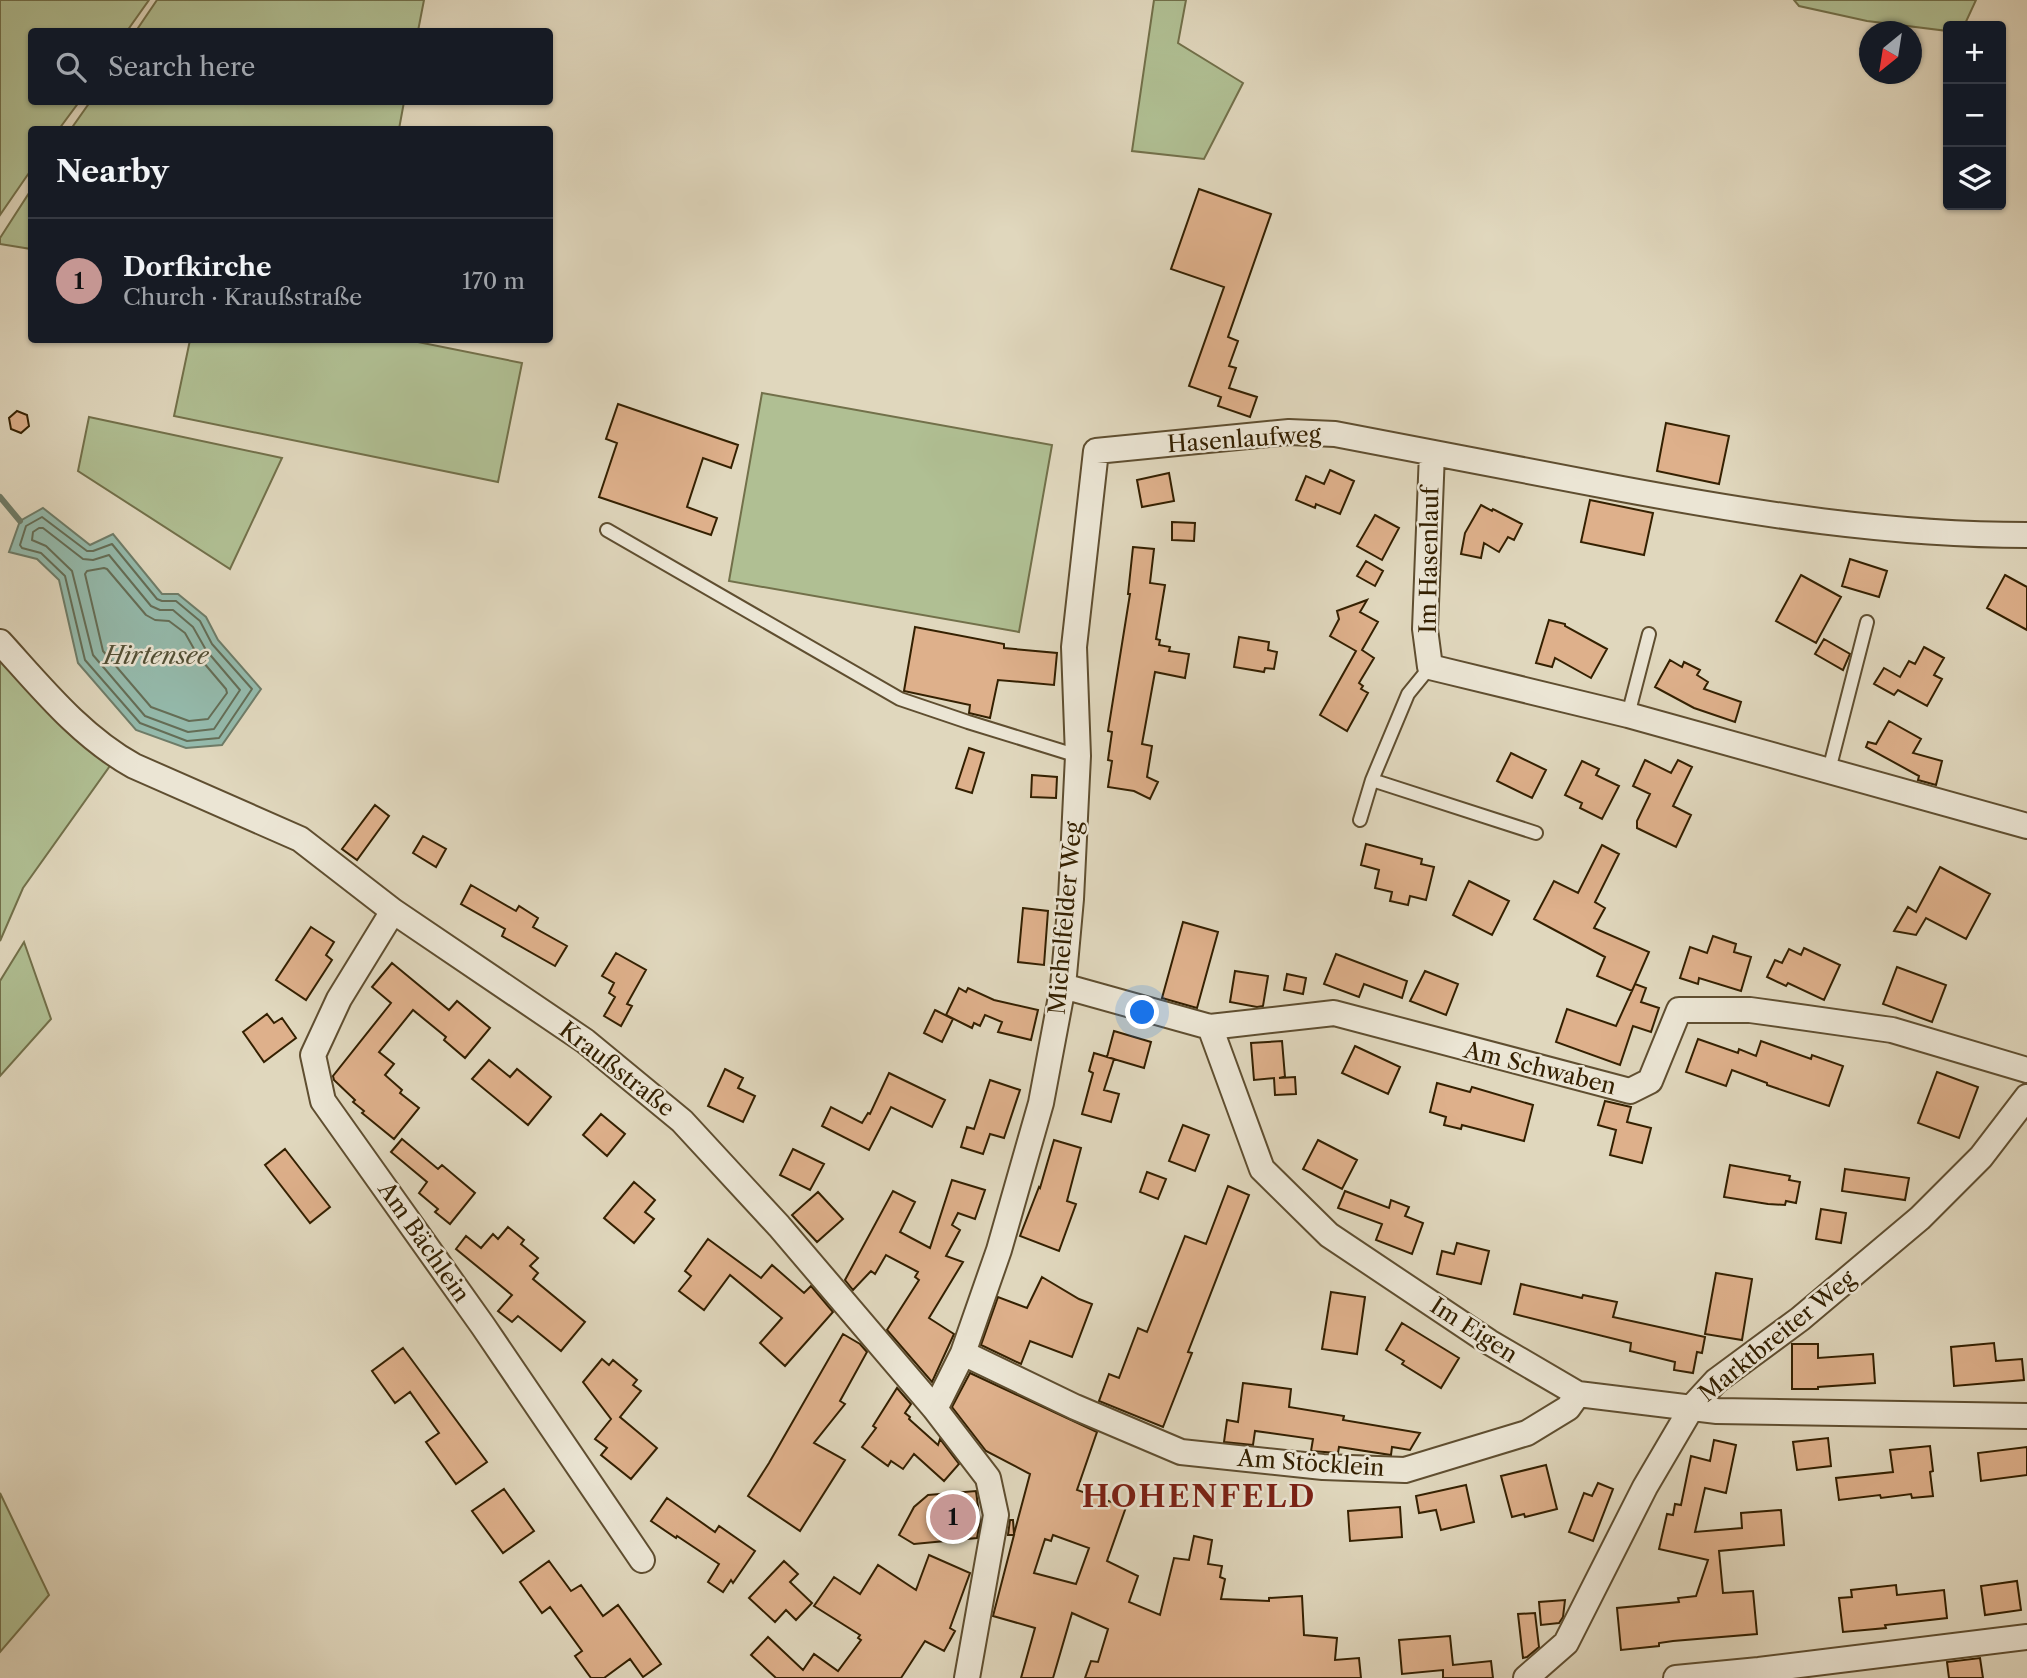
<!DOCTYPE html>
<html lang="en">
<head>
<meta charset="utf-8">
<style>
	:root { --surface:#171b24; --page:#20242c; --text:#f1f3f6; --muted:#9ea1a6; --line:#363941; --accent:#c59692 }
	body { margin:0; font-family:"Libre Caslon Text",serif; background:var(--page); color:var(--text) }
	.controls { position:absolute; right:21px; top:21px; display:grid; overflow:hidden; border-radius:7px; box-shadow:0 2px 5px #0004 }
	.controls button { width:63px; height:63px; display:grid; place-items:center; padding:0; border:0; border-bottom:2px solid var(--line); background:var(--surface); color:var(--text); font:35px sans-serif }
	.compass { position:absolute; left:1859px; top:21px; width:63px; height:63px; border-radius:50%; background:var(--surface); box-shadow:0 2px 5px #0004; rotate:210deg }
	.you { position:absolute; left:1143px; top:1013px; width:24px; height:24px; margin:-18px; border:5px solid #fff; border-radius:50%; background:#1a73e8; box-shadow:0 0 0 10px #1a73e833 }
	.badge { display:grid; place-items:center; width:46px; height:46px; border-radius:50%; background:var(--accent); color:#111; font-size:23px; font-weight:700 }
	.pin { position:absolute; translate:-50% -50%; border:4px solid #fff; box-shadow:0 2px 7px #0006 }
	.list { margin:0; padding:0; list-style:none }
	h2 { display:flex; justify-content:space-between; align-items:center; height:91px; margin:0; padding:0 28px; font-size:30px }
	h2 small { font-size:23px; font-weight:400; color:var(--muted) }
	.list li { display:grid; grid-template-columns:46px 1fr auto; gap:21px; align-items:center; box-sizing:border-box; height:126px; padding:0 28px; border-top:2px solid var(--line) }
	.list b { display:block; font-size:26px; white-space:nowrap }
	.list p { margin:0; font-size:23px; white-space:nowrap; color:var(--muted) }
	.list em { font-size:23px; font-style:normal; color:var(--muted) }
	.icon { flex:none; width:38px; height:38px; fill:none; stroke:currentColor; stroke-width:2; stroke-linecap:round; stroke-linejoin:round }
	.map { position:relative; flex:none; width:2027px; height:1678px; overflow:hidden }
	.search { position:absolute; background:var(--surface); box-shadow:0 2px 5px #0004; left:28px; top:28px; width:525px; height:77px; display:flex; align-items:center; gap:18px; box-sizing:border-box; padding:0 24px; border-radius:7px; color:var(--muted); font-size:26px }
	.panel { position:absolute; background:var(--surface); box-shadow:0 2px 5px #0004; left:28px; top:126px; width:525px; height:217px; border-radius:7px }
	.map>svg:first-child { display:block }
	.green { fill:#b0bf93; stroke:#72704a; stroke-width:2 }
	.water { fill:#94baac; stroke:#6e7c68; stroke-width:2 }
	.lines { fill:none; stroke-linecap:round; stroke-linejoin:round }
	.shore { stroke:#646d56; stroke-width:2 }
	.stream { stroke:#6e7c68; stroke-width:6 }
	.building { fill:#deb08b; stroke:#342001; stroke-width:2; fill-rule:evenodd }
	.service-casing { stroke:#5f4e30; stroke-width:16 }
	.minor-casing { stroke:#5f4e30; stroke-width:28 }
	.service { stroke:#ebe5d4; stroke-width:12 }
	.minor { stroke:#ebe5d4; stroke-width:24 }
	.labels { text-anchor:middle; stroke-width:5; stroke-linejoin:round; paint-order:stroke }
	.street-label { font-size:23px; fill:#342001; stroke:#ebe5d4 }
	.water-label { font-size:24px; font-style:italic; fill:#514e34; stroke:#ebe5d4 }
	.district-label { font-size:30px; font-weight:bold; letter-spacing:2px; fill:#7a1f14; stroke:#ebe5d4 }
</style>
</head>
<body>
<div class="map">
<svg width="2027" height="1678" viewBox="0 0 2027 1678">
	<rect width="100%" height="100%" fill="#e0d7bd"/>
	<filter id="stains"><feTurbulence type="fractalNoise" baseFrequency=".00286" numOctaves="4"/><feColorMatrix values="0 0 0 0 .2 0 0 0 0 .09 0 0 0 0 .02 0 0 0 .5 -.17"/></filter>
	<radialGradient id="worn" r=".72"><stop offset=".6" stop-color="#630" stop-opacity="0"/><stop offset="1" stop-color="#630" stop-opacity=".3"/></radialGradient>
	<path class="green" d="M0,0H149L127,31L32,32V102H79L59,129L32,130L31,170L0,215Z
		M157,0H424L418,31H136Z
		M1154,0H1186L1178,43L1243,83L1204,159L1132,151Z
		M1794,0H1976L1964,26H1948V31L1867,21L1799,6Z
		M90,102H404L399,129H71Z
		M31,190V249L0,244V238Z
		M190,340H408L522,363L498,482L174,416Z
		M762,393L1052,445L1019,632L729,581Z
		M89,417L282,458L230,569L78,471Z
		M0,640L117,756L23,888L0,941Z
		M24,942L51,1019L0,1076V981Z
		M0,1493L49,1595L0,1652Z"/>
	<path class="water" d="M43,508L90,545L113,534L162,594H178L206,617L218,640L261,689L222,745L186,748L136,730L78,663L59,580L37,559L9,552L20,521Z"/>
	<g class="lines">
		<path class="shore" d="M42,517L87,551H93L112,544L157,599L162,601H176L200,621L212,644L252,689L219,738L187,741L140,723L85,660L65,576L41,553L22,548L20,545L26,526Z
			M39,528H43L83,559L93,560L109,555L151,606L160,610H173L193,627L206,650L240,690L214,729L188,732L145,716L93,655L72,571L46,546L32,540L33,532Z
			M104,568L107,569L146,615L155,620L169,621L185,633L198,656L226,689L227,693L208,719L189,721L151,707L103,651L85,574L87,571Z"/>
		<path class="stream" d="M0,497L20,521"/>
	</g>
	<path class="building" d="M1199,189L1271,214L1228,337L1238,341L1229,366L1236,368L1229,388L1257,397L1250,417L1218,406L1221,397L1189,386L1224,287L1171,269Z
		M618,404L738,445L731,468L703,458L687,507L717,518L711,535L599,497L617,443L606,439Z
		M17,411L27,415L29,426L21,433L11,429L9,418Z
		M1666,423L1729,436L1719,484L1657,471Z
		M1330,470L1354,481L1340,514L1316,504L1315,508L1296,500L1306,476L1324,484Z
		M1169,473L1174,501L1142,507L1137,480Z
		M1590,500L1653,513L1644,555L1581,542Z
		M1481,505L1492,511L1493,509L1522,524L1514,540L1508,537L1499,552L1484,543L1481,558L1461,554L1465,533Z
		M1375,515L1399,528L1382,560L1357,546Z
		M1172,522L1195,523L1194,541L1172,540Z
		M1133,547L1154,549L1150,583L1165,585L1156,639L1160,640L1159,645L1170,647L1169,651L1189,654L1185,678L1155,672L1142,744L1152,746L1147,777L1158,782L1150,799L1134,791L1108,787L1112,761L1108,760L1112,732L1108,731L1130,594H1128Z
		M1850,559L1887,571L1879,597L1842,586Z
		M1366,561L1383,571L1375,586L1357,576Z
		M1801,575L1841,597L1816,643L1776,621Z
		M2005,575L2027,587V630L1987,608Z
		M1367,600L1360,612L1378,622L1362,650L1374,658L1359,683L1363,686L1361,689L1368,693L1347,731L1320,715L1356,651L1330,636L1339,619L1337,611Z
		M1549,620L1565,624V626L1607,649L1591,678L1555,658L1552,667L1536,663Z
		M915,627L1004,644V648L1057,653L1054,685L998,680L990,718L969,713L970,705L904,691Z
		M1239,637L1269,642L1268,650L1277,652L1274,669L1265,668L1264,672L1234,667Z
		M1824,639L1850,654L1843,670L1815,654Z
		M1924,647L1944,658L1934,675L1942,679L1927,706L1898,690L1894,695L1874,684L1884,668L1900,677L1909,661L1915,664Z
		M1670,660L1682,667L1684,662L1700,670L1697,675L1708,682L1704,689L1741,702L1735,722L1694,708L1655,687Z
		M1889,721L1921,739L1913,753L1942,761L1936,785L1918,780L1919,776L1866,747L1868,742L1876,744Z
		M969,748L984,753L972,793L956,788Z
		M1511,753L1546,770L1532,798L1497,781Z
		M1645,760L1671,773L1678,760L1692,767L1673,806L1691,815L1676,847L1637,828V821L1650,794L1633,786Z
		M1582,761L1599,769L1596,775L1619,786L1602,819L1580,808L1582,803L1565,795Z
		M1032,775L1057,777L1056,798L1031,797Z
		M375,805L389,816L357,860L342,849Z
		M423,836L446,849L436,867L413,853Z
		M1366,844L1422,859L1421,864L1434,867L1426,900L1410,896L1408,905L1390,901L1392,892L1375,888L1379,870L1361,865Z
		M1602,845L1619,854L1595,902L1605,908L1594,928L1649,952L1632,991L1597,976L1605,957L1534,919L1554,881L1578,893Z
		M1940,867L1990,894L1966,939L1926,918L1916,935L1894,931L1908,907L1916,912Z
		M1469,881L1509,901L1492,935L1453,915Z
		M471,885L516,911L519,906L538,918L533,927L567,946L555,966L502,936L505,929L461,904Z
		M1023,908L1048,911L1044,965L1018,962Z
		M1183,922L1218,932L1197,1008L1162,998Z
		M311,927L334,942L326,955L332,960L306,1000L276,980Z
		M1713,936L1736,944L1734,952L1751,957L1741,991L1699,978L1698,984L1680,978L1690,947L1707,953Z
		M1804,948L1840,965L1824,1000L1788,983L1786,986L1767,977L1775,960L1782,963L1789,949L1801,955Z
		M616,953L646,970L627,1004L632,1006L621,1026L604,1016L615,997L609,993L614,983L602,976Z
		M1336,954L1407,981L1402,998L1364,984L1359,997L1324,984Z
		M392,963L449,1010L457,1001L490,1028L465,1058L444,1040L446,1037L413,1010L379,1052L394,1064L385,1075L402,1090L400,1093L419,1108L394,1139L362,1113L364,1111L353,1102L355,1100L334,1080L333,1076L391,1003L372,987Z
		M1897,967L1946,985L1932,1022L1883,1004Z
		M1235,971L1268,976L1263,1006L1257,1007L1230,1002Z
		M1425,971L1458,984L1446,1015L1410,1001Z
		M1287,974L1306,978L1303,994L1284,990Z
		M1635,984L1646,988L1641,1002L1659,1008L1651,1032L1633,1026L1620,1065L1556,1042L1567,1009L1616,1026Z
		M959,988L966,992L968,988L994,1000L1038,1010L1031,1040L998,1032L1002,1022L985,1015L980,1026L974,1023L972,1028L946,1015Z
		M935,1010L953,1019L942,1042L924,1033Z
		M267,1014L274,1023L282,1018L296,1038L264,1062L243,1032Z
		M1114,1031L1151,1042L1144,1068L1107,1057Z
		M1698,1039L1738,1053L1739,1049L1756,1056L1761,1041L1811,1059L1812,1055L1843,1066L1829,1106L1767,1085V1083L1732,1070L1726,1086L1686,1072Z
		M1282,1041L1285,1077L1279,1078L1295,1077L1296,1094L1275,1095L1274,1078L1254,1080L1251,1043Z
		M1355,1046L1400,1067L1388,1094L1342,1073Z
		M1094,1053L1114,1059L1104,1090L1119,1094L1111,1122L1082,1114L1093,1073L1089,1071Z
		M489,1060L510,1077L517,1069L551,1097L528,1125L472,1079Z
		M725,1069L743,1078L738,1088L755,1096L743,1122L708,1106Z
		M1937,1072L1978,1087L1959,1138L1918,1123Z
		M889,1073L945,1100L932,1127L891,1107L869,1150L822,1126L831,1107L862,1123L868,1113L870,1114Z
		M990,1080L1020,1090L1004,1138L990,1134L983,1154L961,1147L967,1127L974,1129Z
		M1437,1083L1470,1092L1472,1087L1533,1105L1524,1141L1462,1125L1461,1129L1444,1125L1446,1117L1430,1112Z
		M1605,1101L1631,1107L1627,1122L1651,1128L1642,1163L1610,1155L1616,1130L1598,1125Z
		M601,1114L625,1134L607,1156L583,1135Z
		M1183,1125L1209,1135L1195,1171L1169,1161Z
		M402,1139L438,1169L442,1165L475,1193L450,1224L435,1212L438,1209L419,1193L427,1182L391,1152Z
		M1054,1140L1081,1148L1067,1201L1076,1204L1059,1251L1020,1236L1039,1187L1040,1188Z
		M1318,1140L1357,1160L1342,1189L1303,1169Z
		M285,1149L330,1207L310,1223L265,1165Z
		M793,1149L824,1164L810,1190L780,1175Z
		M1730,1165L1790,1176L1789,1180L1800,1182L1796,1203L1786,1201L1785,1205L1768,1204L1724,1197Z
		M1845,1169L1909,1178L1905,1200L1842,1191Z
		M1147,1172L1166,1179L1158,1199L1140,1192Z
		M952,1180L985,1190L975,1219L958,1213L952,1225L960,1230L946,1256L963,1262L929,1318L954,1334L932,1382L887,1330L919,1280L915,1277L918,1272L886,1255L875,1274L871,1271L853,1290L845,1280L893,1191L915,1202L900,1232L930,1248Z
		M634,1182L655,1200L645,1212L654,1219L634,1243L604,1218Z
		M1228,1186L1249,1195L1188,1352L1192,1353L1163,1427L1099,1401L1109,1374L1119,1378L1138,1328L1147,1332L1185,1236L1206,1244Z
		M1345,1191L1389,1208L1391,1200L1409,1207L1405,1216L1423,1223L1412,1254L1376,1240L1382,1224L1338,1208Z
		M818,1192L843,1219L817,1242L792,1215Z
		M1821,1209L1846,1213L1841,1243L1816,1239Z
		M508,1227L524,1240L521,1244L538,1258L530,1266L538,1273L533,1279L585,1322L561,1351L518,1316L512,1322L498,1311L512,1295L456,1249L466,1236L481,1248L493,1234L498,1239Z
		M708,1239L761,1278L772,1265L804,1293L811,1286L833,1312L785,1366L760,1343L782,1318L730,1275L704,1310L679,1291L691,1276L685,1271Z
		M1457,1243L1489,1251L1481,1284L1437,1274L1442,1251L1454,1254Z
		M1716,1273L1752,1279L1742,1340L1705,1334Z
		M1042,1277L1079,1299L1092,1304L1072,1357L1030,1341L1021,1364L981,1345L998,1297L1027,1308Z
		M1521,1284L1582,1298L1583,1295L1617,1302L1613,1317L1705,1337L1702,1353L1697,1352L1693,1373L1674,1370L1675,1362L1630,1351L1631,1343L1514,1314Z
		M1331,1292L1365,1297L1357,1354L1322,1349Z
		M1402,1323L1459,1358L1441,1388L1402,1364L1404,1361L1386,1350Z
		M843,1334L860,1344L867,1352L840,1401L845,1404L814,1443L845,1460L800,1531L748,1496L769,1463Z
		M1994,1343L1996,1361L2022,1359L2024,1380L1954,1386L1951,1347Z
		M1792,1344H1818V1358L1873,1354L1875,1383L1818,1387V1389H1792Z
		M403,1348L487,1462L456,1484L426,1442L439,1433L410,1392L395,1403L372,1371Z
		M602,1359L609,1365L613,1360L637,1380L633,1385L641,1391L620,1417L657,1448L631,1479L601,1455L607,1448L595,1439L611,1419L583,1382Z
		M970,1373L1097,1432L1077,1490L1126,1507L1107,1561L1138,1576L1129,1602L1160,1615L1174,1558L1189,1560L1194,1536L1212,1540L1208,1564L1222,1566L1220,1577L1225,1579L1221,1599L1269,1601V1598L1302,1596L1304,1635L1337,1638L1335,1660L1359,1658L1361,1678H1085L1091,1661L1098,1662L1108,1629L1072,1613L1053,1678H1021L1035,1628L993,1616L1014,1535H1008L1010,1520H1013L1014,1534L1030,1474L986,1451L952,1407ZM1053,1535L1089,1548L1076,1584L1034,1573L1045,1539L1051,1541Z
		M1243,1383L1291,1389L1289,1407L1344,1416L1343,1420L1420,1433L1410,1450L1392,1447L1391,1455L1339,1447L1338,1453L1311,1451L1313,1439L1255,1431L1253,1445L1224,1442L1227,1420L1238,1422Z
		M897,1388L911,1404L905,1413L910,1417L909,1419L938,1445L940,1439L959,1464L944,1481L914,1454L903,1469L891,1461L888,1466L862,1447L876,1428L873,1426Z
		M1828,1438L1831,1466L1797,1470L1793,1442Z
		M1714,1440L1736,1445L1726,1493L1705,1488L1695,1532L1742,1528L1741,1513L1781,1510L1784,1545L1719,1551L1723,1593L1753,1591L1757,1634L1673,1641L1659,1643V1646L1621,1650L1617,1608L1679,1602L1678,1598L1696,1596L1708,1560L1659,1549L1667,1514L1673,1515L1675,1504L1681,1505L1691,1456L1710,1461Z
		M1930,1446L1933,1471L1930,1472L1933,1496L1912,1498L1911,1494L1881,1498L1880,1495L1839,1500L1836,1478L1893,1472L1890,1450Z
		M2027,1447V1475L1981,1481L1978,1453Z
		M1546,1465L1557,1509L1525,1517L1524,1514L1512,1517L1501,1476Z
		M1598,1483L1613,1489L1593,1541L1569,1532L1584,1493L1592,1496Z
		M1466,1485L1474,1522L1441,1530L1436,1510L1419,1513L1416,1496Z
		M504,1489L534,1531L503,1553L472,1511Z
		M976,1491L980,1522L977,1538L914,1544L899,1535L914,1507L928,1495Z
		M667,1498L715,1532L719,1526L755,1551L733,1583L731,1580L723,1592L708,1582L719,1564L677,1536L676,1538L651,1521Z
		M1400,1507L1402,1537L1350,1541L1348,1511Z
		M929,1555L970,1573L950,1628L955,1631L944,1651L925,1641L901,1678H776L751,1655L768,1637L803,1670L814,1654L838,1671L861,1640L858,1638L860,1635L814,1606L834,1577L860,1594L878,1565L916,1590Z
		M549,1561L571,1591L581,1585L603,1616L618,1605L661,1664L643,1677L630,1659L604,1678H591L575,1656L582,1651L550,1607L542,1613L520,1582Z
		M784,1561L798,1574L790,1582L812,1603L796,1620L786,1610L775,1622L749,1598Z
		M2017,1581L2021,1610L1985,1615L1981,1586Z
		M1896,1585L1897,1595L1944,1590L1947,1618L1885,1625L1886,1628L1843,1632L1839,1598L1852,1597L1851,1590Z
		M1565,1600L1563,1617L1559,1623L1541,1625L1539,1602Z
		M1535,1613L1539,1647L1527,1657L1523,1658L1518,1614Z
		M1450,1636L1453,1665L1491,1661L1493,1678H1443V1670L1402,1674L1399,1640Z
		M1980,1658L1983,1678H1949L1947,1662Z"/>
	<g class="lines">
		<g class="service-casing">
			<path id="service" d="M607,530L900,699L968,722L1078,756
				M1628,715L1649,634
				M1829,770L1867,622
				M1372,780L1536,833
				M1360,820L1372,780L1408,694L1430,667"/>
		</g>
		<g class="minor-casing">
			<path id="minor" d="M1432,453L1425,629L1430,667L1628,715L2027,826
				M0,642C41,687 80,736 134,766L300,839L393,911L585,1041L682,1121L779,1226L935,1409L988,1478L996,1515L967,1678
				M393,911L339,999L313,1055L323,1101L483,1326L642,1560
				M1063,986L1210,1027L1262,1169L1329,1235L1489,1342L1578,1394L1717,1411L2027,1416
				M1210,1027L1334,1013L1630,1091L1650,1081L1679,1010H1750L1892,1030L2027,1070
				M963,1353L1075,1407L1181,1452L1323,1467L1405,1470L1527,1433L1568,1408L1578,1394
				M935,1409L963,1353L999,1250L1041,1103L1063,986L1071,899L1078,756L1074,647L1096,451L1289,432L1335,434C1431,452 1526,471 1622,489C1756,514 1890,535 2027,535
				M1526,1678L1566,1643L1645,1487L1692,1407L1716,1381L1800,1319L1920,1218L1981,1157L2027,1097
				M1676,1678L1759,1670L2027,1637"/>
		</g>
		<use href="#service" class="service"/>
		<use href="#minor" class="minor"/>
	</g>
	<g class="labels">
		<g class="street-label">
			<text transform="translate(1244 439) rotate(-4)" y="8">Hasenlaufweg</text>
			<text transform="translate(1429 560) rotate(-89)" y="8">Im Hasenlauf</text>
			<text transform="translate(1065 918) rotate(-85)" y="8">Michelfelder Weg</text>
			<text transform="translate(1540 1068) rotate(14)" y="8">Am Schwaben</text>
			<text transform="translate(617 1069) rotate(38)" y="8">Kraußstraße</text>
			<text transform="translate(424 1242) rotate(55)" y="8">Am Bächlein</text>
			<text transform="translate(1474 1330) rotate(33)" y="8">Im Eigen</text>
			<text transform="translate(1777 1336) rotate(-39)" y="8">Marktbreiter Weg</text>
			<text transform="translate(1311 1463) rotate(4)" y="8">Am Stöcklein</text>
		</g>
		<g class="water-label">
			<text x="156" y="664">Hirtensee</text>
		</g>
		<g class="district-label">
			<text x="1199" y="1507">HOHENFELD</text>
		</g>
	</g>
	<rect width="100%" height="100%" filter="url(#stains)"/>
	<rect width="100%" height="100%" fill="url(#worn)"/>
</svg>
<div class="controls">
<button>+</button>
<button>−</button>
<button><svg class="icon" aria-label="layers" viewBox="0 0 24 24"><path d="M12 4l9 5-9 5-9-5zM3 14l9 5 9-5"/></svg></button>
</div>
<svg class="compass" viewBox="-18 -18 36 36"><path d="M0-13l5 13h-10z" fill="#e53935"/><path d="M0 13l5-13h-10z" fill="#9ea1a6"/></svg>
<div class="you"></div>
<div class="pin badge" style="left:953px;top:1517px">1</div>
<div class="search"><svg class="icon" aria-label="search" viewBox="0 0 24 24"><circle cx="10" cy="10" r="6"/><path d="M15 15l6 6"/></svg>Search here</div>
<section class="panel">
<h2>Nearby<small></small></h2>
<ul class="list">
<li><span class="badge">1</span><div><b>Dorfkirche</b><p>Church · Kraußstraße</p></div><em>170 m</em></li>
</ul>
</section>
</div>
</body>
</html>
